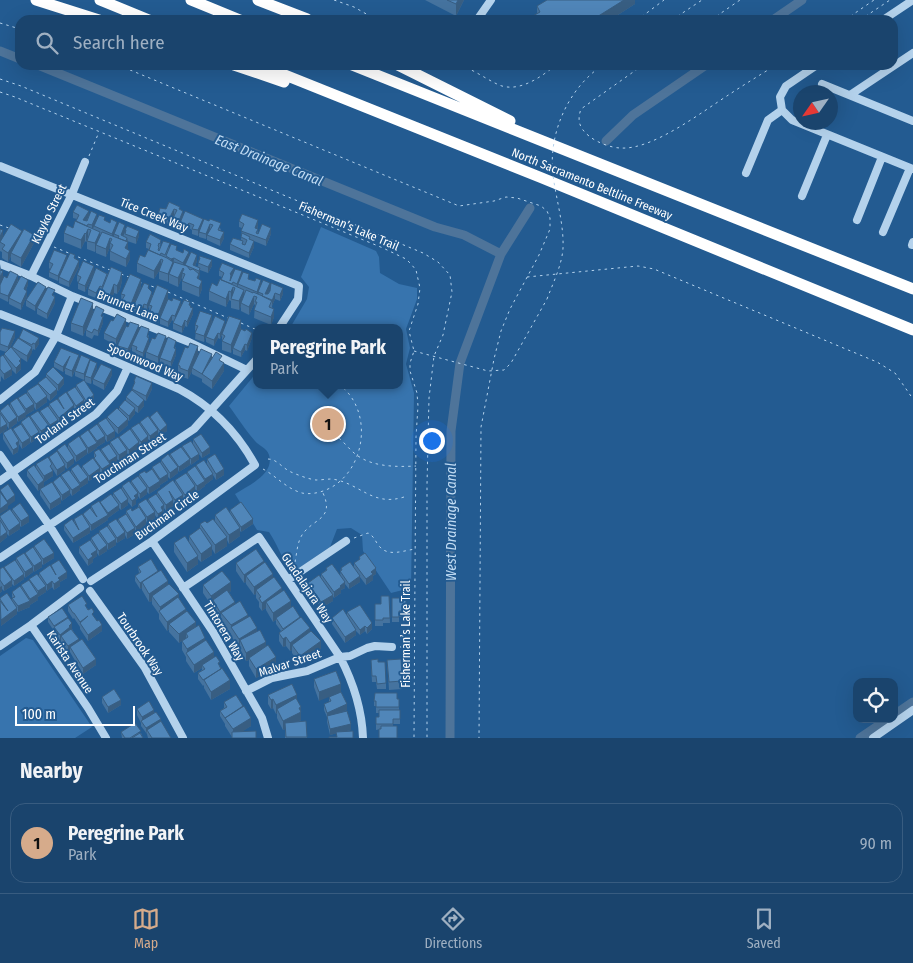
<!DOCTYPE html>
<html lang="en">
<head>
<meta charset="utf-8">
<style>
	:root { --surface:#1a446d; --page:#234b72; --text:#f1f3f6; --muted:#9fb0c2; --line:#385c80; --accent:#d6ab8b }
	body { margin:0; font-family:"Fira Sans Condensed",sans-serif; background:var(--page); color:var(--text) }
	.controls { position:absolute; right:15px; bottom:15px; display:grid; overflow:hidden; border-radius:10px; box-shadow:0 5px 20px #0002 }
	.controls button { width:45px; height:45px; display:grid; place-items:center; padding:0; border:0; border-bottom:1px solid var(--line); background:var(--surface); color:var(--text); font:25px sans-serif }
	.compass { position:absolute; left:793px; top:85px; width:45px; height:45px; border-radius:50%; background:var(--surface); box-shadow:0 5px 20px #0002; rotate:236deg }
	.scale { position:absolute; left:15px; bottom:12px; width:120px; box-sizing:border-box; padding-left:5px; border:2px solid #fff; border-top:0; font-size:14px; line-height:18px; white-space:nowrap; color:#fff; -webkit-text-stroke:4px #235b91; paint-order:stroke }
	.you { position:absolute; left:431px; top:440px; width:18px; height:18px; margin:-12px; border:4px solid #fff; border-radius:50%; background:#1a73e8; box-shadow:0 0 0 8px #1a73e833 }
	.badge { display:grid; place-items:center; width:32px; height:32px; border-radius:50%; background:var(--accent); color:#111; font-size:16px; font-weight:700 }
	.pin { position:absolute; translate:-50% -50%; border:2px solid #fff; box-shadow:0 1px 5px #0006 }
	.popup { position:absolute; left:253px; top:324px; width:150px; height:65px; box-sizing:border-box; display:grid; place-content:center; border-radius:10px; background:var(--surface); filter:drop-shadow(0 1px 4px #0005); font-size:16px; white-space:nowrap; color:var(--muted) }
	.popup b { font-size:19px; color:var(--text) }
	.popup::after { content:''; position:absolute; left:50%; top:100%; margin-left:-10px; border:10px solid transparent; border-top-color:var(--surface) }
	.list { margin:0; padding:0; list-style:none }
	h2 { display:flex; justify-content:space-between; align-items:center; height:65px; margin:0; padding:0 20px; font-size:21px }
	h2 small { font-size:16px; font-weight:400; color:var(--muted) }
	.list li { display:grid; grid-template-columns:32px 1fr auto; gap:15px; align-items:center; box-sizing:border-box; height:80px; margin:0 10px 10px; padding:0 10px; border:1px solid var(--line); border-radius:15px }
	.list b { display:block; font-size:19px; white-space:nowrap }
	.list p { margin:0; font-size:16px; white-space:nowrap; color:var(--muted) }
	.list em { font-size:16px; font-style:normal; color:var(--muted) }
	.icon { flex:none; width:28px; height:28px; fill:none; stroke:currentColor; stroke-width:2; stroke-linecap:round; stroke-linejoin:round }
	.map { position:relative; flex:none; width:913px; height:738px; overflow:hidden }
	.search { position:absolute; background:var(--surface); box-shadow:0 5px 20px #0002; left:15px; right:15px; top:15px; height:55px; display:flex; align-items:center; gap:12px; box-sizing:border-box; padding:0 18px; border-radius:15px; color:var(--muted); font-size:19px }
	.sheet { height:155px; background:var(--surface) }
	nav { display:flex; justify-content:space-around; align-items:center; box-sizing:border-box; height:70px; border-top:1px solid var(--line); background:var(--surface); font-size:14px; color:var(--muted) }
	nav a { display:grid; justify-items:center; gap:2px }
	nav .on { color:var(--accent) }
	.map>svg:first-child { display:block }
	.green { fill:#3774ae }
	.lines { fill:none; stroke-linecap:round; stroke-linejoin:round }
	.canal { stroke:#4e749a; stroke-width:9 }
	.path { stroke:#b4d2ec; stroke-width:1; stroke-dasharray:2.5 4; stroke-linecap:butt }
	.minor { stroke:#b4d2ec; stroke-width:8 }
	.highway { stroke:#fff; stroke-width:11 }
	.path-bridge { stroke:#b4d2ec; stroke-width:1; stroke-dasharray:2.5 4; stroke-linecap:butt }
	.wall { fill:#45739f }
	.shaded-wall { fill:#385e82 }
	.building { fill:#5086b9; stroke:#385e82 }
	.labels { text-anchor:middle; stroke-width:4; stroke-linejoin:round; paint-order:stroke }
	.street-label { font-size:12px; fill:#fff; stroke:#235b91 }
	.water-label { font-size:14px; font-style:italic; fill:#c0dbf3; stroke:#235b91 }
</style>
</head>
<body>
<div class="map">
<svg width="913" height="738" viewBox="0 0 913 738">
	<rect width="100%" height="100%" fill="#235b91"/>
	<path class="green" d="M321,227L376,251L379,257L380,273L399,284L417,288V299L406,329L410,348L406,364L414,393L411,588L391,593L363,551L362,535L351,528L337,529L330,547L299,568L289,569C281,556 277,544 269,532L257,530L235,494C248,486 275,474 269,455C267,448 259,446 255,441C246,431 238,418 229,406L257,372V385H399V328H290L307,299L309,287L301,277Z
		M26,638L33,640L92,727L75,738H0V656Z"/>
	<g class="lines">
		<path class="canal" d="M773,20L802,0
			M0,51L20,59
			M38,65L435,227L464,235L501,254
			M606,141L633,115L706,65
			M894,715L913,702
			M450,738L451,431L460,363L501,254L530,208
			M860,738L888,719"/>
		<path class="path" d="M334,0L354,7L377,20
			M636,20L640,18L664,0
			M672,20L702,0
			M711,20L740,0
			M845,20L874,0
			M860,20L890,0
			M0,23L20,29
			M118,65L459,206L494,201L506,197L517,198L541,206L547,211L550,218V229L539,255L510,309L501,331L494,359L481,427L479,738
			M460,65C474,70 486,79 499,85C519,93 541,77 556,65
			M643,65L581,109C577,120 579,128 589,136C596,142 611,148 621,148C653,150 703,111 730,94C745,84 760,75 776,65
			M0,79L21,86L423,253L438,262L450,275L452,292L443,335L434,356L429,398L427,485V738
			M0,92L15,97L383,248L406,259L411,264L416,270L420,288L418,304L409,331L414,351L410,363V371L417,393L418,406L416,437L415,573L414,738
			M89,156L99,132
			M0,225L9,228
			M54,247L110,270
			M121,274L129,277
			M527,277L638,266L654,269L877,362L895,373L913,399
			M139,282L157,288
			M168,292L228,318
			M241,323L257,330
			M414,351L488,371L504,370L511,363L547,299
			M334,434C343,440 349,450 358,456C374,467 397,467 416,466
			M268,459C277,459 282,468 291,472C298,475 308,479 316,480C321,480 327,479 332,479C360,483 372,507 404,497
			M263,469C276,476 287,489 302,493C312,495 323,492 332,487C366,467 373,411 340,385
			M354,538L368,533C374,536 375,541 379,546C388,557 402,551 415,549
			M295,562C297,553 297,543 302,535C313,518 335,520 323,493
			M287,566L294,562
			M400,647L413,646"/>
		<path class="minor" d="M477,20L491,0
			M883,20L913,0
			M822,84L913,121
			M850,95L913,53
			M782,110L792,120L913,169
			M782,110L780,97L786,86L817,65
			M0,166L299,286L298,299L279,328
			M746,173L768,120L782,110
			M802,196L827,135
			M857,220L882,157
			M883,232L910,168
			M912,245L913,242
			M0,264L31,276L72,296L189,342L247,370
			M31,276L72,194L85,162
			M0,314L56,336L179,389C213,407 237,432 255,465L152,541L91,581
			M0,400L35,372L56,336L72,296
			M0,455L49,525L83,579
			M0,481L96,414L117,391L128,367
			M152,541L213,632L262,718L268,738
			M0,558L194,429L257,359
			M288,580L346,541
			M183,588L259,537L340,657C353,682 362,709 363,738
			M90,591L145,668L183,738
			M31,625L88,708L106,738
			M0,646L31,625L80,588
			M246,691L272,678L307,671L340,657L350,656L367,648L375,646L392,647
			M873,738L913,710"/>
		<path class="highway" d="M36,0L99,20
			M100,0L149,20
			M191,0L240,20
			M258,0L307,19
			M234,65L284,82
			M260,65L542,178L913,330
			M352,65L913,289
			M398,65L510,121"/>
		<path class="path-bridge" d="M547,299C553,283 562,265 563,248C564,224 556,199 553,175C548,134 568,88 603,65"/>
	</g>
	<path class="wall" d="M425,0H464L456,16Z
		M635,0V4L610,20H531V17L537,14V6Z
		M166,209H180L183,215L203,223L204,219L221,229L220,231L224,238L220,246L207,240V236L206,239L199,237V233L198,236L192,234V230L189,228L186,231L180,229V224L178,228L172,225V220L174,215L172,218V221L170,225L158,221V215Z
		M73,212L89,215L97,219L105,221L125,229L139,236L136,244L127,241L128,250L130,259L126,267L110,260V247L106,257L96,253V249L95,252L87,249V241L86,242L85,241L81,249L64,242V233L73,228L77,219L73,218Z
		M239,221L258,226L257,229L258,234H271L266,246L254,241V247L249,258L230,250V244L241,240L242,228L239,227Z
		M161,240L160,248L170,247L189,256L197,261L195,266L198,267L199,258L212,266L208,273L200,270L199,279L202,289L199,297L182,290V277L178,287L169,283V280L168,282L159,279V271L154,279L137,272V263L145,257L149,249L146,248V242Z
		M0,242L34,243L21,267L11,261V256L8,262L2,258V252L0,251Z
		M75,259L79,267L69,287L59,283V278L58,281L49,277V272L50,269L49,268V262Z
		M0,264L3,279L7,278L18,280L28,285L26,290L27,296L21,310L9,304V299L8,302L0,298Z
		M96,268L122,281L120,289L117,294L114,293L110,304L101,300V292L100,291L96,298L88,295V289Z
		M219,270L234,272L242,274L249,279L270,289L267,294L270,291L283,294L280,301L275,299L272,306L274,317L271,325L254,318L255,305L254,304L249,315L241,311V306L239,310L231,308V301L229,300L226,307L209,300V291L217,286L222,277L219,276Z
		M94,272L85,292L78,289V282L77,281V275Z
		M141,287L131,312L122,309L121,294Z
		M149,289L152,295L168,298L158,323L150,320L149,306L147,311L144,310L141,316L133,313V307Z
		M46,291L55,296V303L47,319L37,314V308L38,305L35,311L26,306V300Z
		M190,305L193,314L187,327L185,326L182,333L173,329V323L174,322L172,320L168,327L160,324V318L181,306Z
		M93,312L83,336L71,331V323Z
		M104,315L103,317V323L98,336L94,335L92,339L86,336V330Z
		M212,321L204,342L195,339L196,331L195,330V325Z
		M126,325L116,345L104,339V333Z
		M225,325L241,328L231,353L222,350V335L220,339L218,338L214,346L206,342V337Z
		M139,331L128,355L118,351V344Z
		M245,331L252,338L247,351L245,350L241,357L233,354V348Z
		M0,332L15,337L10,348H12V347L19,339V338L39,344L35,350L33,349L27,362L21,358V369L16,374L11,369L12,375L4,380L1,376V381L0,382V357H4V354L6,352L0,350Z
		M158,333V363L146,358V352L155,339Z
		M149,335L143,358L136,355V353L132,351V345Z
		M176,347L175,349L176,355L171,367L160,364V358Z
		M198,355L222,362L224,371L212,389L202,382V379L192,374V371L188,379L180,376V374H178V365Z
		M79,360L90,361L97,368L91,384L85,382L94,401L86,406L84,404V406L76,411L74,409V411L59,424L58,423V425L50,431L49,429V431L41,437L39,435V437L31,443L30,441V443L22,449L19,444L18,452L13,455L3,439V433L13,431V429L21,424V422L30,418V416L40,414V411L49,407V404L58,400V398L67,395V392L76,388V385L85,381V377L84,380L75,376V371L72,377L65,374V370L63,372L54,367V362Z
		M46,374L64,384L58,391L57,390V394L50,401L47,398V402L36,410L34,407V410L26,415V417L18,422L17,420V423L9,429L7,426V429L0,434V410L10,407V403L18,400V398L27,393V391L38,384V383L46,377Z
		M112,375L104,390L93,384V379Z
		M134,381L152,389L146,401L144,400V406L138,413L135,411V414L129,421L128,420V425L118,434L113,429L115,437L107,442L105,439V442L97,447V448L88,454L87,452V454L76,462L74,459V463L67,469L65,467V470L57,476L52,468L53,476L44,482V486L38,491L27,476V470L36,468V464L49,459V457L57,452V450L68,448V444L80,438V436L89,432V430L98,426V423L107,420V417L119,409V407L126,400V397L132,390L134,386Z
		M150,417L167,431L160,436L158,434V436L150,441L148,439V442L141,447L139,446V448L129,456L127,453V456L119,461L117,459V461L110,466V470L102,475L100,472V474L89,481L88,480V483L80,488V490L72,496L70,493V495L62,501L61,499V503L50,510L40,495V489L53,484V482L61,478V475L71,472V469H82V466L94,460V452L101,451V449L110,445V442L119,438V437L131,431V428L140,425V422L150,419Z
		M193,439L210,453L202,458L199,454V459L191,465L190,463V465L179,472L178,470V473L170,479L168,477V480L160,485V484V487L149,494L147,492V494L140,499L138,496V498L136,500V504L132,507L128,502V505L121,510L119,508V510L108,518V520L91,531L90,530V533L73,543L64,530V525L74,522V519L83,515V514L91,508V506L100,503V502L113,496V493L122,489V486L131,483V481L139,477V474L146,473L152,469V467L161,462V460L170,457V454L182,449V446L193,444Z
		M207,459L224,475L216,480L213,475V479L205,485V484V486L197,492L195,489V492L185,501L183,498V500L175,506L173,503V506L166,511L164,508L163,516L158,520L155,515V518L147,523L146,521V524L136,533L135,532V534L127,539L125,535V538L117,543L116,542V545L108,550L107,548V551L99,556L97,553V556L93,559V562L88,566L79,553V547L91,541V538L99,534V531L108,527V524L118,522V519L126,515V511H132L138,507V504L148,502V499L157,494V492L175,483V480L187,474V472L196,468V465L207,464Z
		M12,509L29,522L21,527L20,526V529L9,536L7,534V537L0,543V516L12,511Z
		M230,510L253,524L241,532L240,531V536L229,544L227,540V546L215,554L212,549V555L201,562L198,559V564L187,572L174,552V543L189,541V536L200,529V524L215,521V515L230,513Z
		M34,546L54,558L43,565L42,564V567L34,572L33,570V572L25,578L24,576V579L14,586L12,584V586L4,591L2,589V591L0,593V569H4V567L16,562V558L25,555V553L34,548Z
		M359,557L376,574L373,576V580L366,585L360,577V582L349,589L345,584V588L341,590V593L334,598L333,596V601L321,608L308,588V583L321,578V574L326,570V568L340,576L341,568H354V563L359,560Z
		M236,563H264L282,591L291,608L310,632L321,650L300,664L292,653V650L290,651L286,646L283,647L279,641V633L281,631L276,624V620L273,622L266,610V608L262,611L259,607V602L256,598V594L254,595L246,584V582L244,583L236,571Z
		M51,565L67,578L60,582V586L54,590L52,587L47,591L46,589V592L38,597V600L30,605V607L18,612L17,611V614L1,626L0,598L12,601V592L21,587V585L29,581V579L39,576V573L51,567Z
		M138,567L158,571L168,584L179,598L196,627L205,641L214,658L220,666L230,689L211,700L204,688V685L203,686L198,679V673L202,670V668L194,673L186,661V657L182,650V641L186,639V638L179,643L169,632V629L167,631L159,619V614L152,604V601L149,602L142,590V588L140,589L135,581V576L139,573Z
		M203,585L231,591L229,592L235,604L248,617L266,647L276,666L256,678L249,666V660L246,661L240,649V647L239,648L231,636V633V634L221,622V617L213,605V604L211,605L203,593Z
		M389,596L390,623H383V626H375V604H381Z
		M392,598H406V617H399V622H392Z
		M68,605L87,608L94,618L102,631L88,641L80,629V627L74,618L73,619L68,611Z
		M347,612L372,629L367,634L365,631L360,635L356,631V635L345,643L332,624V618L347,616Z
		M48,617L68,618L72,629L79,641L96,665L83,674L70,652V650L68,652L61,642V640L60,641L54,633V631L48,622Z
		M387,660L402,681V689L389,690Z
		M378,662L386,683V689H377L376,682H372L371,665Z
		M336,671L319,701L314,687V679Z
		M268,695L297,700L301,707V720L298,722L307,737V738H285V729L283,730L277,718V713L276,714L273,708L271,709L268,704Z
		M102,697L121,705L108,713L102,703Z
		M329,697L347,710L338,714L351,730L343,732L337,737V733L330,735L327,722V717L324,710V704L329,702Z
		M399,699V710H400V724H393V726L376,730V717H379V713H376V706H374V701Z
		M224,702L251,726L232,737L225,726V724L220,716V711L224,708Z
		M137,709L154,712L171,738H148L147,734L141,726V723L137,715Z
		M121,732L141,733L143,738H122Z"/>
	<path class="shaded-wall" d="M458,0H464L456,16V4Z
		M624,0H635V4L610,20H592Z
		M174,209V215L172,218V221L170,225L171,215Z
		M89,211V216L83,226V220Z
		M183,211V216L178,228V223Z
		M97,214V219L92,231V225Z
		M203,219V225L198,236V230Z
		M258,220V226L255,233V228Z
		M117,222V228L112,240V234Z
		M189,223V228L186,231V226Z
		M210,224V229L206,239V234Z
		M125,225V232L121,241V235Z
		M271,228V234L266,246V240Z
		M88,229V237L86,242V234Z
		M3,230V236L0,243V237Z
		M22,231V239L11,253V256L8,262V253Z
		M139,231V236L136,244V238Z
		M100,232V241L96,245V249L95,252V243Z
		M224,232V238L220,246V240Z
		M85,233V241L81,249V240Z
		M34,235V243L21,267V258Z
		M110,238V247L106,257V249Z
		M127,238L128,242V250L125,248Z
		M254,241V247L249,258V253Z
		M130,251V259L126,267V259Z
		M189,252V257L183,269V263Z
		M67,255V261L58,281V276Z
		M197,255V261L193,271V265Z
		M174,258L173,270L169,274V280L168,282V274L171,265V259Z
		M161,259V268L154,279V271Z
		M212,260V266L208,273V267Z
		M79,261V267L69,287V282Z
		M94,266V272L85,292V286Z
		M183,268L182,277L178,287V278Z
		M200,268V274L199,277V283L197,278Z
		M234,268V274L231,278L230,274Z
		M3,271V280L0,286V277Z
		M242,271V277L238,284L237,290V284Z
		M122,272V281L120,289L117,294V286Z
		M18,275V280L8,302V296Z
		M141,279V287L131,312V304Z
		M28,280V285L24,295V289Z
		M261,280V286L257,298V292Z
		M202,281V289L199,297V288Z
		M270,283V289L265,299V294Z
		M114,284V293L110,304V295Z
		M100,286V291L96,298V293Z
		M46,287V293L35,311V306Z
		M233,287V296L231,299V292Z
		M283,288V294L280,301V295Z
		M168,290V298L158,323V315Z
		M244,290V299L241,303V306L239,310V301Z
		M27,291V296L21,310V304Z
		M229,291V300L226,307V299Z
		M152,292V297L147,311V305Z
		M275,293V299L272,306V301Z
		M254,296V304L249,315V307Z
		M55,297V303L47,319V314Z
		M181,301V307L175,322V316Z
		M93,303V312L83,336V327Z
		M144,304V310L141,316V311Z
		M193,308V314L187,327V322Z
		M274,309V317L271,325V317Z
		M172,315V320L168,327V322Z
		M212,315V321L204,342V336Z
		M103,317V323L98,336V331Z
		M126,319V325L116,345V339Z
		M185,320V326L182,333V327Z
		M241,320V328L231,353V345Z
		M225,321V327L220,339V334Z
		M139,325V331L128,355V349Z
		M15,331V337L8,353V347Z
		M218,333V338L214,346V340Z
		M252,333V338L247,351V345Z
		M166,336V342L158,363V357Z
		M39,338V344L35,350V344Z
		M149,338V344L143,358V353Z
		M245,344V350L241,357V352Z
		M198,346V355L192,368V371L188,379V371Z
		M32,347V353L27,362V356Z
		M176,349V355L171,367V362Z
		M212,354V360L202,374V379V374Z
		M79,355V361L72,377V371Z
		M70,356L65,368V370L63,372V367Z
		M21,359V369L16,374V368L19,361Z
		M90,359V364L84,380V374Z
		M97,363V368L91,384V378Z
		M224,363V371L212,389V381Z
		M12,369V375L4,380V374Z
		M112,369V375L104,390V384Z
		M64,378V384L58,391V385Z
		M152,383V389L146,401V396Z
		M57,389V394L50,401V395Z
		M94,395V401L86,406V401Z
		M47,396V402L36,410V404Z
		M84,400V406L76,411V406Z
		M144,400V406L138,413V407Z
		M34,404V410L26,415V417L18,422V417L26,412V409Z
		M74,405V411L59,424V418Z
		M135,408V414L129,421V416Z
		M17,417V423L9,429V423Z
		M128,419V425L118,434V428Z
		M58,420V425L50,431V425Z
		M7,424V429L0,434V428Z
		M167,425V431L160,436V431Z
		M49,426V431L41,437V431Z
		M158,430V436L150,441V436Z
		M115,431V437L107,442V436Z
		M39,432V437L31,443V437Z
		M105,436V442L97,447V441Z
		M148,436V442L141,447V442Z
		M30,438V443L22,449V443Z
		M19,441L18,452L13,455V450L16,443Z
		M139,442V448L129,456V450Z
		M97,443V448L88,454V448Z
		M210,447V453L202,458V453Z
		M87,449V454L76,462V456Z
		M127,450V456L119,461V455Z
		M199,454V459L191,465V459Z
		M117,456V461L110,466V470L102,475V469L109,464V461Z
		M74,458V463L67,469V463Z
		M190,459V465L179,472V467Z
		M65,465V470L57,476V470Z
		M178,467V473L170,479V473Z
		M100,468V474L89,481V476Z
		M224,469V475L216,480V474Z
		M53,471V476L44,482V486L38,491V485L44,480V476Z
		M168,474V480L160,485V479Z
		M213,474V479L205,485V479Z
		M88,477V483L80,488V490L72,496V490L80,485V483Z
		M160,481V487L149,494V488Z
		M205,481V486L197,492V486Z
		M195,486V492L185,501V495Z
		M147,488V494L140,499V494Z
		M70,490V495L62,501V495Z
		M138,493V498L136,500V504L132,507V501L134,496Z
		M15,495V501L8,506V509L0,514V509L7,504V501Z
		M183,495V500L175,506V500Z
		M61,497V503L50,510V504Z
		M128,499V505L121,510V504Z
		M173,500V506L166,511V505Z
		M119,505V510L108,518V513Z
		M164,505L163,516L158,520V514L161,507Z
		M155,512V518L147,523V517Z
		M108,515V520L91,531V525Z
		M29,516V522L21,527V521Z
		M146,518V524L136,533V527Z
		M253,519V524L241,532V527Z
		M20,523V529L9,536V531Z
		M90,527V533L73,543V538Z
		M135,528V534L127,539V533Z
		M240,528V536L229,544V535Z
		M7,532V537L0,543V537Z
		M125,532V538L117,543V538Z
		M227,537V546L215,554V545Z
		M116,539V545L108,550V544Z
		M107,545V551L99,556V551Z
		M212,546V555L201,562V554Z
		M97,550V556L93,559V562L88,566V560L91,554Z
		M54,553V558L43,565V559Z
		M198,556V564L187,572V563Z
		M42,561V567L34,572V566Z
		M264,561V569L246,576V582L244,583V575Z
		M33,567V572L25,578V572Z
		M376,568V574L373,576V580L366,585V579L371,572Z
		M67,572V578L60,582V586L54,590V584L58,578Z
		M24,574V579L14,586V581Z
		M273,574V582L256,590V594L254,595V587Z
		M360,576V582L349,589V584Z
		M12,580V586L4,591V586Z
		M52,581V587L47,591V585Z
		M168,581V590L152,596V601L149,602V594Z
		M142,582V588L140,589V583Z
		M231,582V591L214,602L213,600V604L211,605V596Z
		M345,582V588L341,590V593L334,598V592L340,586Z
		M2,586V591L0,593V587Z
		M46,586V592L38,597V600L30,605V599L38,594V591Z
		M282,588V597L266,602V608L262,611V603Z
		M179,594V602L160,612V607Z
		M333,595V601L321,608V602Z
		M30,601V607L18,612V606Z
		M291,601V610L276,618V620L273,622V613Z
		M235,602V608L221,613L220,618V612Z
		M17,608V614L1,626V620Z
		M186,609V617L169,624V629L167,631V622Z
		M248,615V623L231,627V634V625Z
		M196,622V631L186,633V638L179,643V634Z
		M72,623V629L61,636V640L60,641V635Z
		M372,623V629L367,634V628Z
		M102,625V631L88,641V635Z
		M365,626V631L360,635V630Z
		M257,628V636L240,640V647L239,648V639Z
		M310,628V637L292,645V650L290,651V643Z
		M356,630V635L345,643V637Z
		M286,637V646L283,647V639Z
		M205,638V647L187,654V649Z
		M79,639V644L70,647V650L68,652V646Z
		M321,641V650L300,664V656Z
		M266,642V650L249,658V660L246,661V653Z
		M214,652V660L202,665V668L194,673V665Z
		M276,657V666L256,678V669Z
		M96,659V665L83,674V668Z
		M230,680V689L211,700V692Z
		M341,684V692L319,701V692Z
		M297,695V703L277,709V713L276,714V705Z
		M273,699V708L271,709V700Z
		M121,700V705L108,713V707Z
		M347,704V710L327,718V713Z
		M301,707V720L285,729V723V729L283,730V721Z
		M154,710V715L142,721V717Z
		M251,718V726L233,738V729Z
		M161,719V725L147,730L146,734V728Z
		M351,724V730L330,735V729Z"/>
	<path class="building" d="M447,0H458L456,4Z
		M547,0H624L592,20H533L531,17L540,12L537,6Z
		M169,202L180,207L179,209L183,211L178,223L172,220L177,210L174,209L171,215L172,216L170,219L158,215L160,208L166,209Z
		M77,205L89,211L83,220L87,221L91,211L97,214L92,225L88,224L87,226L76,221L79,215L73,212Z
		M185,211L203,219L198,230L192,229L194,225L189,223L186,226L180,223Z
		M242,214L258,220L255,228L258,229L256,233L258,234L262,224L271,228L266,240L241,231L244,224L239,221Z
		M99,215L105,217L104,220L110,223L111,219L117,222L112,234L94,226Z
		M204,219L209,221L210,219L221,223L218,230L224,232L220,240L207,235L213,225L210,224L206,234L199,232Z
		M75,221L100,232L95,243L87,241L91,230L88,229L86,234L85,233L81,240L64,233L67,225L73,228Z
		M119,222L125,225L121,235L127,238L126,241L118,238L119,236L114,234Z
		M11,224L22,231L8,253L2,249L5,245L0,242Z
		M127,226L139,231L136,238L125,234L126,230H125Z
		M0,229L3,230L0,237Z
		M24,229L34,235L21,258L11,253Z
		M102,232L128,242L125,248L130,251L126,259L110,251L113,245L110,243L112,239L110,238L106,249L96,245Z
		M242,233L250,237L249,239L254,241L249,253L230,244L233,238L243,241L242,244L245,245L247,240L241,237Z
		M150,234L161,240L160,244L159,243L158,246L159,247L158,250L159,251L163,241L170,243L165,255L161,253L160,255L149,250L151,244L146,242Z
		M171,244L177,246L176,250L183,253L184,249L189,252L183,263L174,258L171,259L166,256Z
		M54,250L67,255L58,276L49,272L53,264L49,262Z
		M148,250L167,258L173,262L168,274L159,271L163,260L161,259L154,271L137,263L140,255L145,257Z
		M191,252L197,255L193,265L200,268L199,271L185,265Z
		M70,253L75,255L74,258L79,261L69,282L59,277Z
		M200,256L212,260L208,267L198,263L200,258H199Z
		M83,261L94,266L85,286L78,283L81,277L77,275Z
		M174,262L187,266L190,270L193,269L199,274L197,278L202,281L199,288L182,281L185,274L182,273L184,269L183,268L178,278L169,274Z
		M222,263L234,268L230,274L231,275L230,281L235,269L242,271L237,284L233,282L232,284L221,280L224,273L219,270Z
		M111,267L122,272L120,280L117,286L114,284L110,295L101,292Z
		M96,268L107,274L102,287L100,286L96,293L88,289Z
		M0,270L3,271L0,277Z
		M10,271L18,275L8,296L0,293V285L4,276L7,278Z
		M243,272L249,274L248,279L255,281L256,278L261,280L257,292L238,284Z
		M130,274L141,279L131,304L122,300L125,295L121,294Z
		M21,276L28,280L24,289L27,291L21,304L9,298Z
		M220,279L244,290L239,301L231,299L235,288L233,287L231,292L229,291L226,299L209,291L212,283L217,286Z
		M263,280L270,283L265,294H268L270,291L271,283L283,288L280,295L275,293L272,301L262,296L263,294L258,292Z
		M38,282L46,287L35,306L26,300Z
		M144,283L149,285L148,288L152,292L147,305L144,304L141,311L133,307Z
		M157,285L168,290L158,315L150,311L152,306L149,305Z
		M48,287L55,290L52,295L55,297L47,314L37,308Z
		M246,290L253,293V292L272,300L269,307L274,309L271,317L254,310L257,302H255L257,297L254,296L249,307L241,303Z
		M81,298L93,303L83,327L71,323Z
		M173,298L181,301L175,316L172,315L168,322L160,318L168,299L172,301Z
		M184,300L190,302L189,305L191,306L190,307L193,308L187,322L185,320L182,327L173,323Z
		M96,306L104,310L101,316L103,317L98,331L94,329L92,333L86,330Z
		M200,311L212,315L204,336L195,333L198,326L195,325Z
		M117,314L126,319L116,339L104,333L111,320L113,321Z
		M215,316L225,321L220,334L218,333L214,340L206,337Z
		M229,316L241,320L231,345L222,341L225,336L222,334Z
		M130,322L139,325L128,349L118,346V344L126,326L128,327Z
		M141,326L149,329L147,337L149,338L143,353L136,350L137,347L132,345Z
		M2,328L15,331L8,347L0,344V332Z
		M23,329L39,338L35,344L33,343L32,345L19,338Z
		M241,329L245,331L246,329L252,333L247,345L245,344L241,352L233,348Z
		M158,333L166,336L158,357L146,352L152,338L155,339Z
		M168,337L176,341L174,348L176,349L171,362L160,358Z
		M18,338L32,347L27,356L12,347Z
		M190,343L198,346L188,371L180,368V366L178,365L185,347L188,348Z
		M11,347L21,359L19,361L21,363L16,368L4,354Z
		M61,348L79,355L72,371L65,368L70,356L63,367L54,362Z
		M201,349L212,354L202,374L192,368Z
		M216,352L222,356L219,360L224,363L212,381L202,374Z
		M3,355L12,369L4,374L0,369V357Z
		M81,355L90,359L84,374L75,371Z
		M90,360L97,363L91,378L85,376Z
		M101,364L112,369L104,384L93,379Z
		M53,367L64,378L58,385L46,374Z
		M136,376L152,383L146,396L132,389L135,382L134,381Z
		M46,377L57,389L50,395L38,383Z
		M84,380L94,395L86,401L76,385Z
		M38,384L47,396L36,404L27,391Z
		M75,387L84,400L76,406L67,392Z
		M132,390L144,400L138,407L126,397Z
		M66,392L74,405L59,418L49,404L57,399L64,409L58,398Z
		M26,393L34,404L26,409L18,398Z
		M17,398L26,412L18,417L10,403Z
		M125,400L135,408L129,416L119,407Z
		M8,404L17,417L9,423L0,411Z
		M48,406L58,420L50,425L40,411Z
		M117,408L128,419L118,428L107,417Z
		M38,411L49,426L41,431L30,416Z
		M157,411L167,425L160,431L150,417Z
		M0,413L7,424L0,428Z
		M29,416L39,432L31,437L21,422Z
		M148,416L158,430L150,436L140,422Z
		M106,418L115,431L107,436L98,423Z
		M139,423L148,436L141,442L131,428Z
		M21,424L30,438L22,443L13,429Z
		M97,424L105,436L97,441L89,430Z
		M11,428L19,441L16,443L18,447L13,450L3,433Z
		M130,429L139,442L129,450L119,437Z
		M88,430L97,443L88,448L80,436Z
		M201,434L210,447L202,453L193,439Z
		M79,436L87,449L76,456L68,444Z
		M118,437L127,450L119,455L110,442Z
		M191,441L199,454L191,459L182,446Z
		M65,444L74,458L67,463L57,450Z
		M109,444L117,456L109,461L101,449Z
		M181,447L190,459L179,467L170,454Z
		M99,449L110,464L102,469L94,458L96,456L94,452Z
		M57,451L65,465L57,470L49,457Z
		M168,454L178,467L170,473L161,460Z
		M215,454L224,469L216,474L207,459Z
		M48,457L52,464L50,466L53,471L44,476L36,464Z
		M93,458L100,468L89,476L82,466Z
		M204,460L213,474L205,479L196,465Z
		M160,462L168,474L160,479L152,467Z
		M78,464L88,477L80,483L71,469Z
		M34,465L44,480L38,485L27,470Z
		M195,466L205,481L197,486L187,472Z
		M152,469L160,481L149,488L139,474L145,471L146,473Z
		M69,470L80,485L72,490L61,475Z
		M186,473L195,486L185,495L175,480Z
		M60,476L70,490L62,495L53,482Z
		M138,476L147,488L140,494L131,481Z
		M173,480L183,495L175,500L169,491L173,500L166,505L157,492Z
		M129,481L138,493L134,496L136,498L132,501L122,486Z
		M52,482L61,497L50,504L40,489Z
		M8,484L15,495L7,501L0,490Z
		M121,488L128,499L121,504L113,493Z
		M0,492L8,503L0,509Z
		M111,494L119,505L108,513L100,502Z
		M156,494L164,505L161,507L163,511L158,514L148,499Z
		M146,499L155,512L147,517L138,504Z
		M99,501L108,515L91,525L83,514L90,508L97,517L91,506Z
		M241,502L253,519L241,527L230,510Z
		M20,503L29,516L21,521L12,509Z
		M139,507L146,518L136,527L126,511L131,508L132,511Z
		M226,507L240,528L229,535L215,515Z
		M10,509L20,523L9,531L0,517V516Z
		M82,514L90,527L73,538L64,525L72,519L79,530L74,519Z
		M126,514L135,528L127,533L118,519Z
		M116,519L125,532L117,538L108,524Z
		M213,519L227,537L215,545L200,524L205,521L207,523Z
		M0,520L7,532L0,537Z
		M107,526L116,539L108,544L99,531Z
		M200,528L212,546L201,554L189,536Z
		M98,533L107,545L99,551L91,538Z
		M185,536L198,556L187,563L174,543Z
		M44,539L54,553L43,559L34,546Z
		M90,540L97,550L91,554L93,556L88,560L79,547Z
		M33,547L42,561L34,566L25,553Z
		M256,549L264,561L244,575L236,563Z
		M24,553L33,567L25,572L16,558Z
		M365,553L376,568L371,572L373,574L366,579L354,563L360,559L359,557Z
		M151,559L158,571L140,583L135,576L141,572L138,567Z
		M15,560L24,574L14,581L4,567Z
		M59,560L67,572L58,578L60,580L54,584L52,581L47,585L39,573L50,565L56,575L51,565Z
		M265,562L273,574L254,587L246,576Z
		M350,562L360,576L349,584L340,571L342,570L341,568Z
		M332,564L345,582L340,586L341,587L334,592L321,574L327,570L326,568Z
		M3,567L12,580L4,586L0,580V569Z
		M161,570L168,581L149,594L142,582Z
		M222,571L231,582L211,596L203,585Z
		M37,574L46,586L38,591L29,579Z
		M319,575L333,595L321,602L308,583Z
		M274,577L282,588L262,603L259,598L261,597L256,590Z
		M29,580L38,594L30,599L21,585Z
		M169,584L179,594L160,607L152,596Z
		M20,586L30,601L18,606L12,598L15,597L12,592Z
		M227,590L235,602L220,612L213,600Z
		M284,590L291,601L273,613L266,602Z
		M7,593L17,608L1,620L0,601L8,611L0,599V598Z
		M82,596L87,604L85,605L88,610L92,608L94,612L92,614L97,621L99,620L102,625L88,635L80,623L88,616L80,622L74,613H73L68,605Z
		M381,596H389L390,618H383V620H375V604H381Z
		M178,597L186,609L167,622L159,611Z
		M392,598H406V611H399V617H392Z
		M240,601L248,615L231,625L221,613Z
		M360,605L372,623L367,628L365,626L360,630L347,612Z
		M293,606L300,617L283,629L276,618Z
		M62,608L68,617L54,626L48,617Z
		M343,609L356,630L345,637L332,618Z
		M187,611L196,622L179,634L169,624Z
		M250,616L257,628L239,639L231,627Z
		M301,617L310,628L290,643L286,637L283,639L279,633Z
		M68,618L72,623L69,626L70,627L60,635L54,627Z
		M199,625L205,638L187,649L182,641L188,637L186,633Z
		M71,629L79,639L68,646L61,636Z
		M260,630L266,642L246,653L240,640Z
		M311,631L321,641L300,656L292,645Z
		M82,639L96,659L83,668L70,647Z
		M206,640L214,652L194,665L186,653Z
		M268,645L276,657L256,669L249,658Z
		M216,656L220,662L218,663L221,669L203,680L198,673L205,669L202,665Z
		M378,659V662H385L386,683L377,684L376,676H372L371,660Z
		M401,659L402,681L389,682L387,660Z
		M222,668L230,680L211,692L204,680Z
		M336,671L341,684L319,692L314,679Z
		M292,684L297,695L276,705L273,699L271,700L268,695Z
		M114,689L121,700L108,707L102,697Z
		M341,692L347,704L327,713L324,704L331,701L329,697Z
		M375,693H397V699H399V707H376V701H374Z
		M236,695L243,706L225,718L220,711L227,707L224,702Z
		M296,698L301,707L299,708L301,712L283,721L277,709Z
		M149,701L154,710L142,717L137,709Z
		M244,706L251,718L233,729L225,718Z
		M379,710H400V719H393V724H376V717H379Z
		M347,711L351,724L330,729L327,716Z
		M156,712L161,719L146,728L141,721Z
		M161,721L171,738H152L147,730Z
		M306,721L307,737H286L285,723Z
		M135,723L141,731L130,738H125L121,732Z
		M381,726H397V738H379V729H381Z
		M256,731V738H232V732Z
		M353,731V738H329V737H337L336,732Z
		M140,733L143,738H132Z"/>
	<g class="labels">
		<g class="street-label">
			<text transform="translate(592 184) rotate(22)" y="4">North Sacramento Beltline Freeway</text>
			<text transform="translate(49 214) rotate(-64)" y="4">Klayko Street</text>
			<text transform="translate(154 215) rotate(22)" y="4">Tice Creek Way</text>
			<text transform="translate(349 226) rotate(23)" y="4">Fisherman’s Lake Trail</text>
			<text transform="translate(128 306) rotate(22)" y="4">Brunnet Lane</text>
			<text transform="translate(145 362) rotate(23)" y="4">Spoonwood Way</text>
			<text transform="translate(65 421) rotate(-36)" y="4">Torland Street</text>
			<text transform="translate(130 458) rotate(-33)" y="4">Touchman Street</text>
			<text transform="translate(167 515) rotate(-36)" y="4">Buchman Circle</text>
			<text transform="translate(307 588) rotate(56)" y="4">Guadalajara Way</text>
			<text transform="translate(224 631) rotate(59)" y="4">Tintorera Way</text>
			<text transform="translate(406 634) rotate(-90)" y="4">Fisherman’s Lake Trail</text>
			<text transform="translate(140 644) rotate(56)" y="4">Tourbrook Way</text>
			<text transform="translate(70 662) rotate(56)" y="4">Karista Avenue</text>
			<text transform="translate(290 663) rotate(-18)" y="4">Malvar Street</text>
		</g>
		<g class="water-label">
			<text transform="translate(269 160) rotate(22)" y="5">East Drainage Canal</text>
			<text transform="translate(451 522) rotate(-90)" y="5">West Drainage Canal</text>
		</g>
	</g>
</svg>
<div class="controls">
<button><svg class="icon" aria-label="locate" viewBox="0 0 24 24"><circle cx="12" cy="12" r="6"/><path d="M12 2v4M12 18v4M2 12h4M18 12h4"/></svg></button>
</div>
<svg class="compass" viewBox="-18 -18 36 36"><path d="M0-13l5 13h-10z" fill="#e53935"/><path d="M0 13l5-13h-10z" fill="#9fb0c2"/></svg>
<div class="scale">100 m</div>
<div class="you"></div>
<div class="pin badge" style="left:328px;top:424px">1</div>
<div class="popup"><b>Peregrine Park</b>Park</div>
<div class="search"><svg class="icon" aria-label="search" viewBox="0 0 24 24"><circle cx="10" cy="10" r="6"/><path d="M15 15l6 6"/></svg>Search here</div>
</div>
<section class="sheet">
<h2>Nearby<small></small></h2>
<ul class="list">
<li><span class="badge">1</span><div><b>Peregrine Park</b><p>Park</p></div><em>90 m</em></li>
</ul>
</section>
<nav>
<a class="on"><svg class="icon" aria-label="map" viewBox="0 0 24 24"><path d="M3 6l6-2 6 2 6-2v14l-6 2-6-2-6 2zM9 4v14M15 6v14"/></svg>Map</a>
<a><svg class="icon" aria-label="directions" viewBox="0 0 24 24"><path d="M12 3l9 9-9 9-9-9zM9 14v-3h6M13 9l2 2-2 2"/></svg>Directions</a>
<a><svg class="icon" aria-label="saved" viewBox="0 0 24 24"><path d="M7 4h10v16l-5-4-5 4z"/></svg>Saved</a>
</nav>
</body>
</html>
